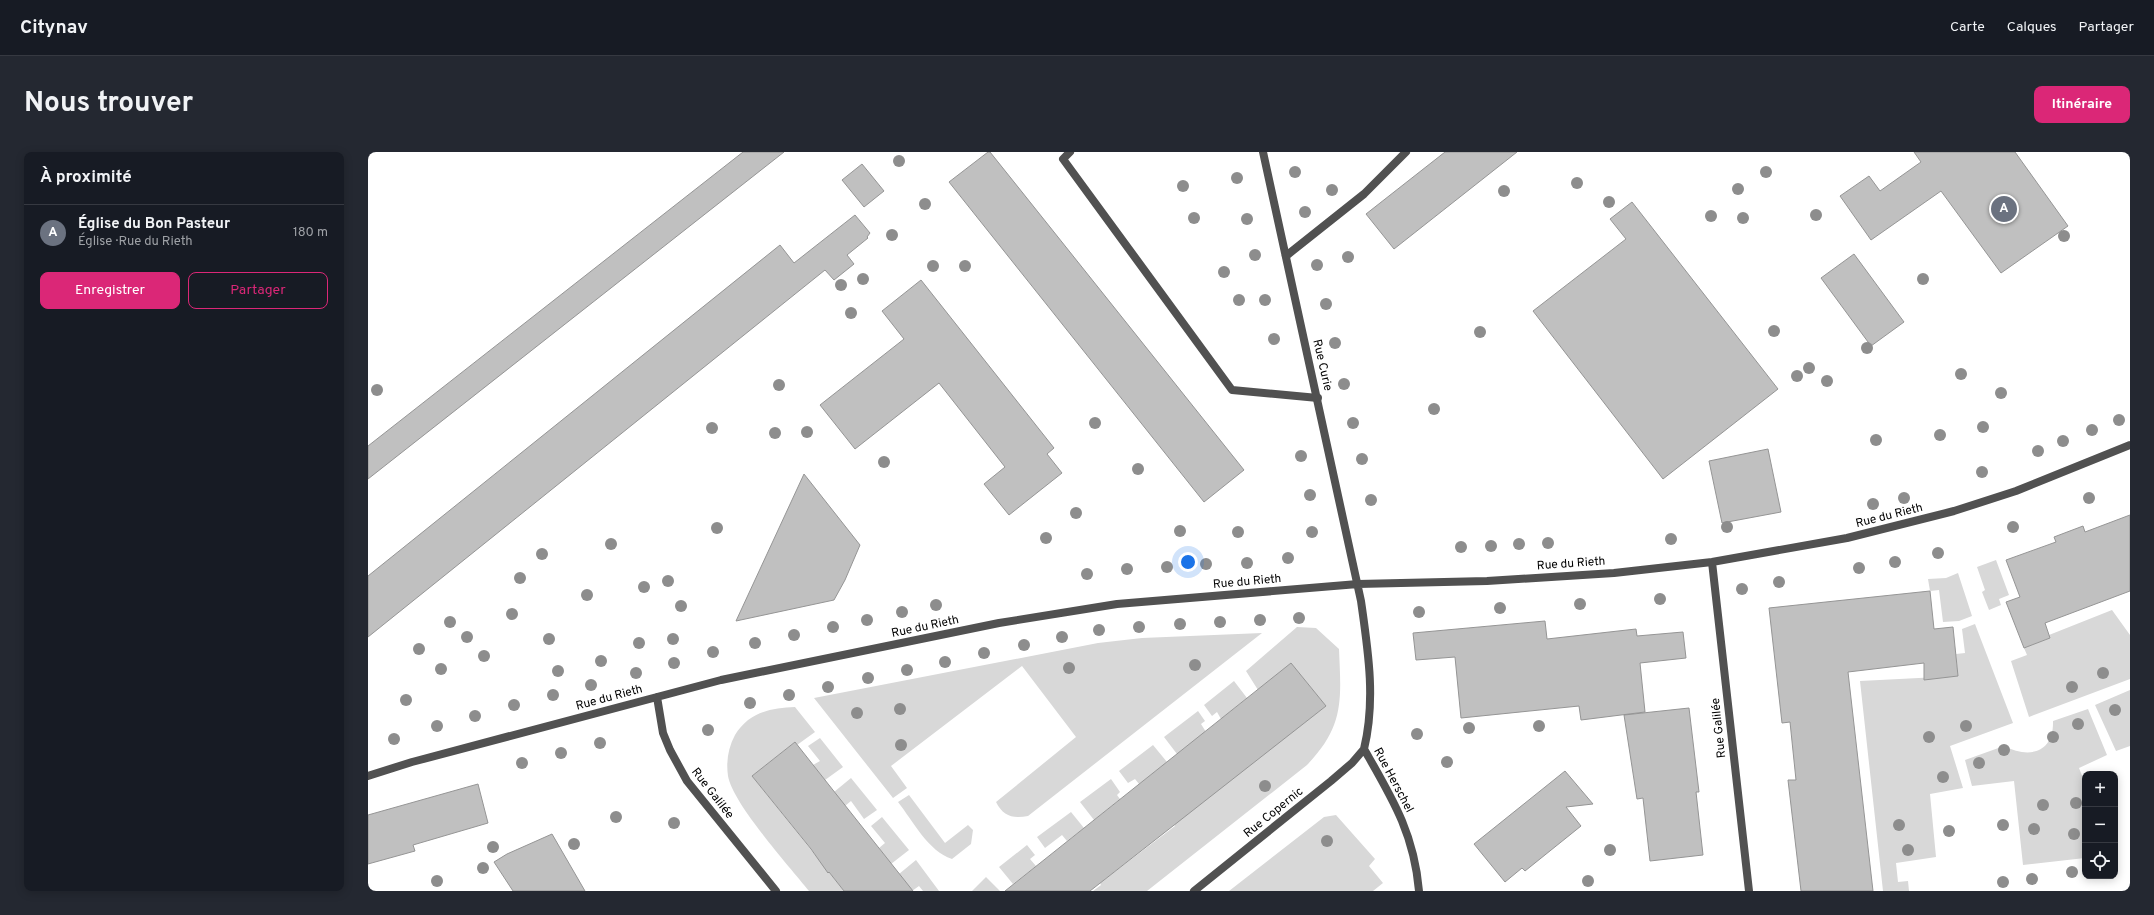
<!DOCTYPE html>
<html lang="fr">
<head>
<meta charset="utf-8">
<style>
	:root { --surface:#171b24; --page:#242831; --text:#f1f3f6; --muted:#9ea1a6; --line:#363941; --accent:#db2777 }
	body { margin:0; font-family:Overpass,sans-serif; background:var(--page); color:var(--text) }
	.controls { position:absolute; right:12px; bottom:12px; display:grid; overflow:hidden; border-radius:8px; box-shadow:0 2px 10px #0003 }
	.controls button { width:36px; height:36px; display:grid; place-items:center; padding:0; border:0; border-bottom:1px solid var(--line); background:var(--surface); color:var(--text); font:20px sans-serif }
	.you { position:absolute; left:820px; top:410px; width:14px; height:14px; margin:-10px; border:3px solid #fff; border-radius:50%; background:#1a73e8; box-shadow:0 0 0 6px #1a73e833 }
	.badge { display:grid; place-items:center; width:26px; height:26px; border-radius:50%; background:var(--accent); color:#fff; font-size:13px; font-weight:700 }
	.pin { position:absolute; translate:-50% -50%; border:2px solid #fff; box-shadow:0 1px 4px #0006 }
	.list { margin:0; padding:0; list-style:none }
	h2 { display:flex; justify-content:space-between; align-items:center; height:52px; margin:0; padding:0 16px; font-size:17px }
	h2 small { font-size:13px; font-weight:400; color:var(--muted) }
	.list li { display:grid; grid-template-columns:26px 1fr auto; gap:12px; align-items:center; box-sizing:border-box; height:56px; padding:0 16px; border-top:1px solid var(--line) }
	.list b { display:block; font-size:15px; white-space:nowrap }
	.list p { margin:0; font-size:13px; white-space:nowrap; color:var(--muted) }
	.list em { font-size:13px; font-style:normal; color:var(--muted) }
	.actions { display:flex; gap:8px; padding:12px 16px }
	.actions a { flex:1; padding:9px 0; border:1px solid var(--accent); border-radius:8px; text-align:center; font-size:14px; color:var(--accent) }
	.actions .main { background:var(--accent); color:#fff }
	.icon { flex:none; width:22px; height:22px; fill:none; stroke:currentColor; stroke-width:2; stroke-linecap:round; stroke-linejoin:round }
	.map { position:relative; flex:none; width:1762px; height:739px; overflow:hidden; border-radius:8px }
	header { display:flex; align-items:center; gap:24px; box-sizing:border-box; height:56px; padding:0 20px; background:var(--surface); border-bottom:1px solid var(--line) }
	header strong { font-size:19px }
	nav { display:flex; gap:22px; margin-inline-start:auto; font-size:14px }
	.intro { display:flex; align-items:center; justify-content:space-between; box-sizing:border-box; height:96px; padding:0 24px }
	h1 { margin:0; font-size:28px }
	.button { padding:10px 18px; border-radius:8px; background:var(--accent); color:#fff; font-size:14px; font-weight:700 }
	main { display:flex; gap:24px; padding:0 24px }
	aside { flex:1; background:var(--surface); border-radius:8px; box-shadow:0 2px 10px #0003 }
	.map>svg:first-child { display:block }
	.green { fill:#d8d8d8 }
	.building { fill:#c0c0c0; stroke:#959595 }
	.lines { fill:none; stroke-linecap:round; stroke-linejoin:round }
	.lane { stroke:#515151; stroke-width:8 }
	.street { stroke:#515151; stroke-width:8 }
	.tree { fill:#8d8d8d }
	.labels { text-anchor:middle; stroke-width:3; stroke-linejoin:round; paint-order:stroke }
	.street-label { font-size:12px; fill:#000; stroke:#fff }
</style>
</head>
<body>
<header>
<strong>Citynav</strong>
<nav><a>Carte</a><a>Calques</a><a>Partager</a></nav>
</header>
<div class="intro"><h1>Nous trouver</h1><a class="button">Itinéraire</a></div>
<main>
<aside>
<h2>À proximité<small></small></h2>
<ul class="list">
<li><span class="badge" style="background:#6b7280">A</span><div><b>Église du Bon Pasteur</b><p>Église · Rue du Rieth</p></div><em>180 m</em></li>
</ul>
<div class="actions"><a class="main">Enregistrer</a><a>Partager</a></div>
</aside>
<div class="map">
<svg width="1762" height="739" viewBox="0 0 1762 739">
	<rect width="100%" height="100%" fill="#fff"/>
	<path class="green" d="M1628,408L1641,443L1631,447L1633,453L1621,458L1614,440L1617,438L1609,415Z
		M1590,421L1604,464L1591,469L1575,470L1571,438L1562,439L1560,427L1578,426Z
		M1744,458L1762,483V527L1661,565L1643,509L1659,503L1656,496L1682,486L1681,483Z
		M1607,472L1645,571L1582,594L1595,636L1562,642L1568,705L1528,711L1530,730L1540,729L1541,739H1515L1492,529L1590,524L1588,502L1597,501L1594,477Z
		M929,475L948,476L971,497C973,547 977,574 939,613L779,739H725L733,733L732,731L807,674L806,672L958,554L923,511L890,538L878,519Z
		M894,481L660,664C645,667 635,664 628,650L708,585L654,514L523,614L539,636L525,646L446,546L730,491L774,486Z
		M866,529L879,546L853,567L849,560L844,564L836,553Z
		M1762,538V594L1748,599L1727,553Z
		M427,555L447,580L429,593L427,590L384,624L476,739H441C421,714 365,652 360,624C358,610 360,596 367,583C381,560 403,556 427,555Z
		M1720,557L1739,603L1711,616L1717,631V706L1655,713L1646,629L1604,634L1597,608L1636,594C1661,607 1686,601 1685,569Z
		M830,559L837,569L833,572L838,580L809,602L796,585Z
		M452,586L475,615L457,628L445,613L452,609L440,594Z
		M785,593L799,610L771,632L767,627L760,631L751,619Z
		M483,626L509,658L496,667L483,649L477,654L466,640Z
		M743,627L752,640L749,643L752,647L726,668L712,650Z
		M541,643L577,691L600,673L605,678L603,692L584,707C560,699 545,669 530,650Z
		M703,660L716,676L699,689L694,683L677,696L669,685Z
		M968,663L1007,707L1001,714L1015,731L1005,739H861L956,665Z
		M514,665L541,698L523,712L511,696L517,691L503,674Z
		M659,693L667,703L662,707L668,714L645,732L631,715Z
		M548,708L571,739H555L551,734L544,739L531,722Z
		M618,725L632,739H604Z"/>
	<path class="building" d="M375,0H416L0,327V294Z
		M620,0H622L654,40L876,318L836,350L581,30Z
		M1077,0H1149L1026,97L998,62Z
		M1546,0H1647L1700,74L1633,121L1573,39L1503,88L1472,44L1501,24L1512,39L1553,10Z
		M494,12L516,39L496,55L474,28Z
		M1264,50L1410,237L1295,327L1165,159L1258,87L1242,67Z
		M487,63L502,81L499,85L500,86L479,103L486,112L466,128L457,118L0,485V424L412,93L426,111Z
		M1486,102L1536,170L1503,194L1453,126Z
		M553,128L686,296L679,302L694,321L641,363L616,332L637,315L571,231L487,297L452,253L536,187L514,159Z
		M1400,297L1413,360L1354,371L1341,309Z
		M436,322L492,393L477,428L466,448L368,469Z
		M1762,363V439L1677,471L1682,486L1656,496L1638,450L1652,445L1638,408L1688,390L1686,385L1715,374L1717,380Z
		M1562,439L1566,477L1585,475L1590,524L1556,528V511L1480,520L1505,739H1433L1420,628H1428L1422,570L1414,571L1401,456Z
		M1177,469L1179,487L1268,477L1269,484L1315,480L1318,506L1272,511L1277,560L1213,568L1211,554L1093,566L1087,505L1048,508L1045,481Z
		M923,511L958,554L722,739H637Z
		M1321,556L1331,640H1328L1335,703L1282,709L1275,646L1269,647L1256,563Z
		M427,590L457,628L545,739H476L461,720L460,721L443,697L384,624Z
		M1197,619L1225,652L1198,655L1213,674L1157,719L1154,716L1137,730L1106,692Z
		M110,632L120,671L45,693L47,699L0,712V663Z
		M184,682L217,739H145L126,710L139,702Z"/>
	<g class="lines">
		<path class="lane" d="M702,0L695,7L864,238L950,246
			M918,104L996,42L1038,0"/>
		<path class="street" d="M895,0L993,449C1000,498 1008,548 996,597C1024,646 1046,681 1051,739
			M1344,410L1381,739
			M289,545L295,581L302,598L319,629L408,739
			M0,624L44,610L353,528L631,471L749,452L990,432L1119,429L1246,421L1344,410L1479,386L1586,359L1648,339L1762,293
			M826,739L963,629L984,611L996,597"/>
	</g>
	<g class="tree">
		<circle cx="531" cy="9" r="6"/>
		<circle cx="927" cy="20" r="6"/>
		<circle cx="1398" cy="20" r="6"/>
		<circle cx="869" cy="26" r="6"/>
		<circle cx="1209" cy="31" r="6"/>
		<circle cx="815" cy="34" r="6"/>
		<circle cx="1370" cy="37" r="6"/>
		<circle cx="964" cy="38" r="6"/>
		<circle cx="1136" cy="39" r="6"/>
		<circle cx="1241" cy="50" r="6"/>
		<circle cx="557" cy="52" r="6"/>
		<circle cx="937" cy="60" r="6"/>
		<circle cx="1448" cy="63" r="6"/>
		<circle cx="1343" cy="64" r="6"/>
		<circle cx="826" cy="66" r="6"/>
		<circle cx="1375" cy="66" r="6"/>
		<circle cx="879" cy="67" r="6"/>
		<circle cx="524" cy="83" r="6"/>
		<circle cx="1696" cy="84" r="6"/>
		<circle cx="887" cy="103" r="6"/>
		<circle cx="980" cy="105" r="6"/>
		<circle cx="949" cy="113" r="6"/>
		<circle cx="565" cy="114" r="6"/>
		<circle cx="597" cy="114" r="6"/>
		<circle cx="856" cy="120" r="6"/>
		<circle cx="495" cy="127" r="6"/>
		<circle cx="1555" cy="127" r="6"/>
		<circle cx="473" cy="133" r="6"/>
		<circle cx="871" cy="148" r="6"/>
		<circle cx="897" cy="148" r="6"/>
		<circle cx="958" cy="152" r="6"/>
		<circle cx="483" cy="161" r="6"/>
		<circle cx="1406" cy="179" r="6"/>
		<circle cx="1112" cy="180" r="6"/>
		<circle cx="906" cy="187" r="6"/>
		<circle cx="967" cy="191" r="6"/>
		<circle cx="1499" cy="196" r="6"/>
		<circle cx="1441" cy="216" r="6"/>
		<circle cx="1593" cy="222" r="6"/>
		<circle cx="1429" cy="224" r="6"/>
		<circle cx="1459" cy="229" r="6"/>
		<circle cx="976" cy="232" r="6"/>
		<circle cx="411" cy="233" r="6"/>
		<circle cx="9" cy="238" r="6"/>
		<circle cx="1633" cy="241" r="6"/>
		<circle cx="1066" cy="257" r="6"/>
		<circle cx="1751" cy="268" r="6"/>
		<circle cx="727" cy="271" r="6"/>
		<circle cx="985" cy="271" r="6"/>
		<circle cx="1615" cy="275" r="6"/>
		<circle cx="344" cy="276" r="6"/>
		<circle cx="1724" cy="278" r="6"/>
		<circle cx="439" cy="280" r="6"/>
		<circle cx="407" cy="281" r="6"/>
		<circle cx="1572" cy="283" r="6"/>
		<circle cx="1508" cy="288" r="6"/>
		<circle cx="1695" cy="289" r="6"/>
		<circle cx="1670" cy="299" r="6"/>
		<circle cx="933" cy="304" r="6"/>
		<circle cx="994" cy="307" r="6"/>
		<circle cx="516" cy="310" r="6"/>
		<circle cx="770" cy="317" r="6"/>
		<circle cx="1614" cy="320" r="6"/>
		<circle cx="942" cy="343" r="6"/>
		<circle cx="1536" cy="346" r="6"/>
		<circle cx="1721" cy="346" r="6"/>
		<circle cx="1003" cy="348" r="6"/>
		<circle cx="1505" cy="352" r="6"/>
		<circle cx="708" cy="361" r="6"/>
		<circle cx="1359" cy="375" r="6"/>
		<circle cx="1645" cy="375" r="6"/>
		<circle cx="349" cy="376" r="6"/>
		<circle cx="812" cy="379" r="6"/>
		<circle cx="870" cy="380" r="6"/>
		<circle cx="944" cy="380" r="6"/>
		<circle cx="678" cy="386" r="6"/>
		<circle cx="1303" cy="387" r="6"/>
		<circle cx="1180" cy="391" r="6"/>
		<circle cx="243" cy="392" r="6"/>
		<circle cx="1151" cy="392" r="6"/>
		<circle cx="1123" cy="394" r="6"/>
		<circle cx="1093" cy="395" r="6"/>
		<circle cx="1570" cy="401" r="6"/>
		<circle cx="174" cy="402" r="6"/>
		<circle cx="920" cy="406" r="6"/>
		<circle cx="1527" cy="410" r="6"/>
		<circle cx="879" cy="411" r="6"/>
		<circle cx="838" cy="412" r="6"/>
		<circle cx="799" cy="415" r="6"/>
		<circle cx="1491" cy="416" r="6"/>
		<circle cx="759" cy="417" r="6"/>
		<circle cx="719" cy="422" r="6"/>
		<circle cx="152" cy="426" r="6"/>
		<circle cx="300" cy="429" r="6"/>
		<circle cx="1411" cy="430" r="6"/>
		<circle cx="276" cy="435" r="6"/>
		<circle cx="1374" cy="437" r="6"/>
		<circle cx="219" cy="443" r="6"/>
		<circle cx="1292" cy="447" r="6"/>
		<circle cx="1212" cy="452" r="6"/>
		<circle cx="568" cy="453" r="6"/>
		<circle cx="313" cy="454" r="6"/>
		<circle cx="1132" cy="456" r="6"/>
		<circle cx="534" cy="460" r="6"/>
		<circle cx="1051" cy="460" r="6"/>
		<circle cx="144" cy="462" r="6"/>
		<circle cx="931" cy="466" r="6"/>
		<circle cx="499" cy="468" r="6"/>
		<circle cx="892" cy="468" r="6"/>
		<circle cx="82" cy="470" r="6"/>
		<circle cx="852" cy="470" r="6"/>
		<circle cx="812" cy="472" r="6"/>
		<circle cx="465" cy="475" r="6"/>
		<circle cx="771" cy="475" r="6"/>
		<circle cx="731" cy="478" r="6"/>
		<circle cx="426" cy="483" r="6"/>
		<circle cx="99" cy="485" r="6"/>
		<circle cx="694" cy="485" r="6"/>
		<circle cx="181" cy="487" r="6"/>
		<circle cx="305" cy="487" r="6"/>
		<circle cx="271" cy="491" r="6"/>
		<circle cx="387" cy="491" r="6"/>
		<circle cx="656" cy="493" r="6"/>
		<circle cx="51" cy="497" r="6"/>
		<circle cx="345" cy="500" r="6"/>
		<circle cx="616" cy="501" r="6"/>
		<circle cx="116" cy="504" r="6"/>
		<circle cx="233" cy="509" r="6"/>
		<circle cx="577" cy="510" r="6"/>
		<circle cx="306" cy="511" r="6"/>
		<circle cx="827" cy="513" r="6"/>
		<circle cx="701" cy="516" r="6"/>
		<circle cx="73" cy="517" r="6"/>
		<circle cx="539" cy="518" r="6"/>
		<circle cx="190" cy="519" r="6"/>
		<circle cx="268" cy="521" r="6"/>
		<circle cx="1735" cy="521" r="6"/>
		<circle cx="500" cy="526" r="6"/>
		<circle cx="223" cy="533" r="6"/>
		<circle cx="460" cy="535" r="6"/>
		<circle cx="1704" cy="535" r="6"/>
		<circle cx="185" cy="543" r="6"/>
		<circle cx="421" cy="543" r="6"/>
		<circle cx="38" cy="548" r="6"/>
		<circle cx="382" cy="551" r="6"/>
		<circle cx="146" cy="553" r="6"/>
		<circle cx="532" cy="557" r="6"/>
		<circle cx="1747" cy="558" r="6"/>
		<circle cx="489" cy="561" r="6"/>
		<circle cx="107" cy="564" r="6"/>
		<circle cx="1710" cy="572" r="6"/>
		<circle cx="69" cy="574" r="6"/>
		<circle cx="1171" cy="574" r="6"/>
		<circle cx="1598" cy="574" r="6"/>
		<circle cx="1101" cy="576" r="6"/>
		<circle cx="340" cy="578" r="6"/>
		<circle cx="1049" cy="582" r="6"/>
		<circle cx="1561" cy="585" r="6"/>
		<circle cx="1685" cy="585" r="6"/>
		<circle cx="26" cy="587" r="6"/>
		<circle cx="232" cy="591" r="6"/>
		<circle cx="533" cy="593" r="6"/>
		<circle cx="1636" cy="598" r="6"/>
		<circle cx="193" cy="601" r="6"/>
		<circle cx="1079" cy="610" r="6"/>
		<circle cx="154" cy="611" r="6"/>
		<circle cx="1611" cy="611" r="6"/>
		<circle cx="1575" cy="625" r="6"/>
		<circle cx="897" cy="634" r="6"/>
		<circle cx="1708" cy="651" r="6"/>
		<circle cx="1675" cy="653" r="6"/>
		<circle cx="248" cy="665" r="6"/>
		<circle cx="306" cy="671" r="6"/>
		<circle cx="1531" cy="673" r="6"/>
		<circle cx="1635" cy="673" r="6"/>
		<circle cx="1666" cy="677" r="6"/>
		<circle cx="1581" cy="679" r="6"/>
		<circle cx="1706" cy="682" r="6"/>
		<circle cx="959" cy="689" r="6"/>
		<circle cx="206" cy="692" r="6"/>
		<circle cx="125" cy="695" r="6"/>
		<circle cx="1242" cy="698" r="6"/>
		<circle cx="1540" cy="698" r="6"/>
		<circle cx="115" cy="716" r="6"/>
		<circle cx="1704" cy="720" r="6"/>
		<circle cx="1664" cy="727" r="6"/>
		<circle cx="69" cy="729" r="6"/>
		<circle cx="1220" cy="729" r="6"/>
		<circle cx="1635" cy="730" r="6"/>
	</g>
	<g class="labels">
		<g class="street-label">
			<text transform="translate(955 213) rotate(77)" y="4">Rue Curie</text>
			<text transform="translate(1521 363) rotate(-14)" y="4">Rue du Rieth</text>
			<text transform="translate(1203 411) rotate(-4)" y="4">Rue du Rieth</text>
			<text transform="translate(879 429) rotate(-5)" y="4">Rue du Rieth</text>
			<text transform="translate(557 474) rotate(-12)" y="4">Rue du Rieth</text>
			<text transform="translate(241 545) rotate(-15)" y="4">Rue du Rieth</text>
			<text transform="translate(1350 576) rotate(-96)" y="4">Rue Galilée</text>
			<text transform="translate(1026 628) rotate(62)" y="4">Rue Herschel</text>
			<text transform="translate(345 641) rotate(52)" y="4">Rue Galilée</text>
			<text transform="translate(905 660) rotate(-39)" y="4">Rue Copernic</text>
		</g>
	</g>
</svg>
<div class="controls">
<button>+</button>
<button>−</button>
<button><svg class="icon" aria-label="locate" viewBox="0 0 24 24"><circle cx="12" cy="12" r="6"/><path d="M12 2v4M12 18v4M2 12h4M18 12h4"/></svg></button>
</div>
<div class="you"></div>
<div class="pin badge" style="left:1636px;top:57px;background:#6b7280">A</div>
</div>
</main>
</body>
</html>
